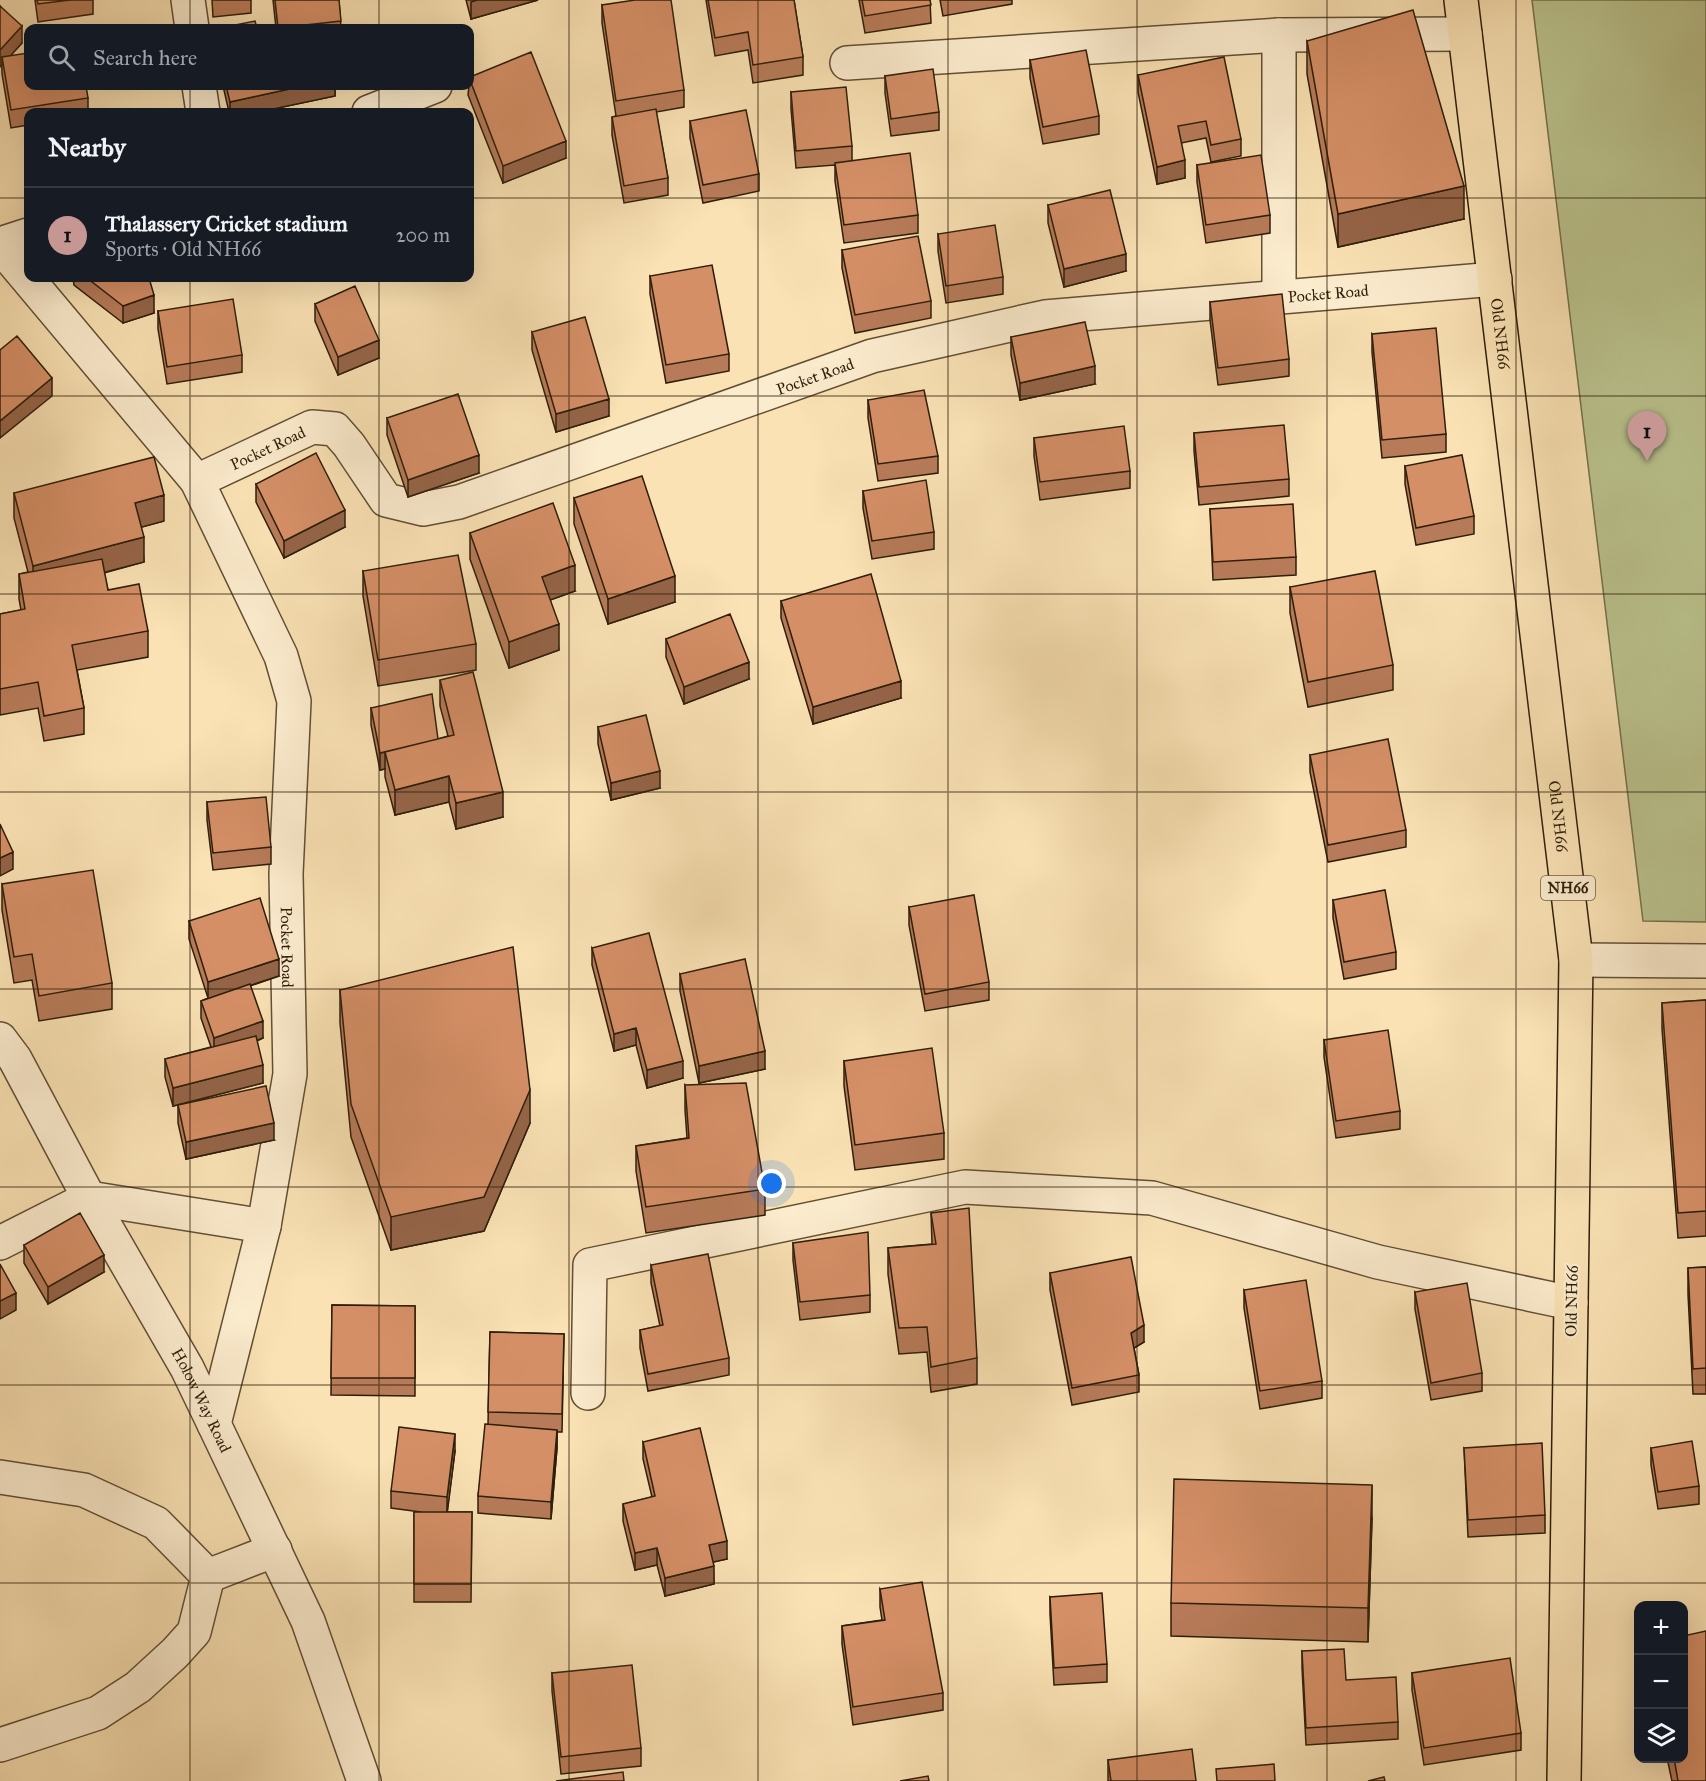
<!DOCTYPE html>
<html lang="en">
<head>
<meta charset="utf-8">
<style>
	:root { --surface:#171b24; --page:#20242c; --text:#f1f3f6; --muted:#9ea1a6; --line:#363941; --accent:#c59692 }
	body { margin:0; font-family:"IM FELL Great Primer",serif; background:var(--page); color:var(--text) }
	.controls { position:absolute; right:18px; bottom:18px; display:grid; overflow:hidden; border-radius:12px; box-shadow:0 6px 24px #0002 }
	.controls button { width:54px; height:54px; display:grid; place-items:center; padding:0; border:0; border-bottom:2px solid var(--line); background:var(--surface); color:var(--text); font:30px sans-serif }
	.you { position:absolute; left:772px; top:1184px; width:21px; height:21px; margin:-15px; border:4px solid #fff; border-radius:50%; background:#1a73e8; box-shadow:0 0 0 9px #1a73e833 }
	.badge { display:grid; place-items:center; width:39px; height:39px; border-radius:50%; background:var(--accent); color:#111; font-size:20px; font-weight:700 }
	.pin { position:absolute; translate:-50% -50px; filter:drop-shadow(0 2px 3px #0008) }
	.pin::after { content:''; position:absolute; top:32px; width:21px; height:18px; background:inherit; clip-path:polygon(0 0,100% 0,50% 100%) }
	.list { margin:0; padding:0; list-style:none }
	h2 { display:flex; justify-content:space-between; align-items:center; height:78px; margin:0; padding:0 24px; font-size:26px }
	h2 small { font-size:20px; font-weight:400; color:var(--muted) }
	.list li { display:grid; grid-template-columns:39px 1fr auto; gap:18px; align-items:center; box-sizing:border-box; height:96px; padding:0 24px; border-top:2px solid var(--line) }
	.list b { display:block; font-size:22px; white-space:nowrap }
	.list p { margin:0; font-size:20px; white-space:nowrap; color:var(--muted) }
	.list em { font-size:20px; font-style:normal; color:var(--muted) }
	.icon { flex:none; width:33px; height:33px; fill:none; stroke:currentColor; stroke-width:2; stroke-linecap:round; stroke-linejoin:round }
	.map { position:relative; flex:none; width:1706px; height:1781px; overflow:hidden }
	.search { position:absolute; background:var(--surface); box-shadow:0 6px 24px #0002; left:24px; top:24px; width:450px; height:66px; display:flex; align-items:center; gap:15px; box-sizing:border-box; padding:0 21px; border-radius:12px; color:var(--muted); font-size:22px }
	.panel { position:absolute; background:var(--surface); box-shadow:0 6px 24px #0002; left:24px; top:108px; width:450px; height:174px; border-radius:12px }
	.map>svg:first-child { display:block }
	.green { fill:#bbc48f; stroke:#74714c; stroke-width:1.5 }
	.lines { fill:none; stroke-linecap:round; stroke-linejoin:round }
	.minor-casing { stroke:#614f34; stroke-width:36 }
	.major-casing { stroke:#2e1e0a; stroke-width:36 }
	.minor { stroke:#fcecce; stroke-width:33 }
	.major { stroke:#fae2b4; stroke-width:33 }
	.wall { fill:#b77b59; stroke:#2e1e0a; stroke-width:1.5 }
	.shaded-wall { fill:#956448; stroke:#2e1e0a; stroke-width:1.5 }
	.building { fill:#d58f67; stroke:#2e1e0a; stroke-width:1.5 }
	.grid { fill:none; stroke:#2e1e0a; stroke-width:1.5; stroke-opacity:0.55 }
	.labels { text-anchor:middle; stroke-width:4.5; stroke-linejoin:round; paint-order:stroke }
	.shield { fill:#fcecce; stroke:#6c5c45; stroke-width:1.5 }
	.shield-label { font-size:15px; font-weight:bold; fill:#2e1e0a }
	.street-label { font-size:16px; fill:#2e1e0a; stroke:#fcecce }
</style>
</head>
<body>
<div class="map">
<svg width="1706" height="1781" viewBox="0 0 1706 1781">
	<rect width="100%" height="100%" fill="#fae2b4"/>
	<filter id="stains"><feTurbulence type="fractalNoise" baseFrequency=".00333" numOctaves="4"/><feColorMatrix values="0 0 0 0 .2 0 0 0 0 .09 0 0 0 0 .02 0 0 0 .5 -.17"/></filter>
	<radialGradient id="worn" r=".72"><stop offset=".6" stop-color="#630" stop-opacity="0"/><stop offset="1" stop-color="#630" stop-opacity=".3"/></radialGradient>
	<path class="green" d="M1532,0H1706V922L1643,921Z"/>
	<g class="lines">
		<g class="minor-casing">
			<g id="minor">
				<path d="M188,0L192,28"/>
				<path d="M1279,35V296"/>
				<path d="M847,63L1279,35L1465,34"/>
				<path d="M199,86L203,112"/>
				<path d="M369,112L435,86"/>
				<path d="M0,244L28,235"/>
				<path id="s1" d="M0,246L197,481L281,656L294,701L286,874L290,1074L264,1226L214,1424"/>
				<path id="s2" d="M197,481L312,427L335,429L349,445L386,500L423,509L459,502L872,356L1045,317L1495,279"/>
				<path d="M1576,960L1706,961"/>
				<path id="s3" d="M0,1039L15,1059L89,1198L187,1368L214,1424L308,1621L364,1781"/>
				<path d="M0,1243L89,1198L264,1226"/>
				<path d="M588,1393L590,1265L965,1187L1152,1198L1378,1262L1571,1303"/>
				<path d="M0,1477L84,1490L156,1523L208,1576"/>
				<path d="M208,1576L275,1550"/>
				<path d="M0,1745L98,1713L138,1687L175,1653L194,1632L208,1576"/>
			</g>
		</g>
		<g class="major-casing">
			<g id="major">
				<path id="s4" d="M1461,0L1576,960L1564,1781"/>
			</g>
		</g>
		<use href="#minor" class="minor"/>
		<use href="#major" class="major"/>
	</g>
	<path class="wall" d="M35,0H93V14L38,22Z
		M212,0H251V13L213,17Z
		M273,0H339L341,28H276Z
		M466,0H538L471,19Z
		M706,0H794L803,57V75L753,83L748,50L715,56Z
		M859,0H930L931,23L865,33Z
		M940,0H1012V4L943,16Z
		M602,5L684,90V107L656,112L668,178V195L624,203L612,135V117L616,116L602,23Z
		M0,6L22,43L11,55L88,98V112H28V125L11,128L2,74Z
		M1307,41L1464,219L1338,247L1307,74Z
		M1030,60L1099,116V134L1043,144L1030,78Z
		M1138,75L1241,139V156L1211,162L1206,138L1181,143L1185,178L1157,184L1138,92Z
		M885,76L939,112V130L891,136L885,93Z
		M470,77L566,158L503,183L468,95Z
		M223,86H335V96L259,112H229Z
		M791,92L852,146V161L918,215V233L844,243L835,181V165L796,168L791,109Z
		M690,121L759,174V191L703,203L690,138Z
		M1197,165L1270,215V233L1206,243L1197,182Z
		M1048,205L1126,271L1064,287L1048,223Z
		M938,234L1003,277V294L946,303L938,251Z
		M842,250L931,301V318L855,333L842,268Z
		M650,276L729,354V371L666,383L650,294Z
		M73,278H149L154,313L123,323L74,285Z
		M1210,302L1289,359V376L1218,385L1210,320Z
		M315,304L379,358L338,375L315,321Z
		M158,311L242,355V372L167,384L158,329Z
		M532,332L609,416L556,432L532,350Z
		M1372,334L1446,434V452L1382,458L1372,352Z
		M1011,337L1095,384L1020,400L1011,355Z
		M868,400L938,456V473L878,481L868,418Z
		M387,418L479,473L408,497L387,435Z
		M1194,433L1289,479V496L1199,505L1194,451Z
		M1034,438L1130,471V488L1040,500L1034,456Z
		M1405,466L1474,516V534L1416,545L1405,484Z
		M256,484L345,527L284,558L256,502Z
		M863,491L934,532V549L872,559L863,508Z
		M14,493L164,521L141,527L144,562L104,573L108,590L148,631V657L77,670L84,708V734L44,741L38,708L0,715V614L21,610L19,599V574L28,572L14,518Z
		M574,498L675,602L608,624L574,524Z
		M1210,509L1296,557V575L1213,580Z
		M470,533L575,591L550,600L559,650L509,668L470,559Z
		M363,571L476,644V670L378,686L363,596Z
		M1290,587L1393,665V690L1308,707L1290,613Z
		M781,601L901,698L813,724L781,618Z
		M666,639L749,679L684,704L666,657Z
		M440,680L503,817L456,829L449,802L395,815L385,777V769L380,770L371,725V708L438,739L448,736L440,706Z
		M598,727L660,788L611,800L598,744Z
		M1310,755L1406,830V847L1328,862L1310,772Z
		M207,802L271,847V864L213,870L207,820Z
		M2,884L112,983V1009L39,1021L32,980L14,983L2,910Z
		M1333,900L1396,952V969L1344,979L1333,918Z
		M909,907L989,982V1000L925,1011L909,925Z
		M189,921L279,976L250,986L263,1038L257,1041L263,1083L173,1106L165,1077V1059L211,1047L201,1018V1001L208,998L189,939Z
		M592,948L683,1078L647,1088L636,1045L614,1051L592,965Z
		M680,974L765,1069L699,1083L680,991Z
		M340,990L530,1123L484,1231L391,1250L351,1137L340,1023Z
		M1706,1000V1236L1678,1238L1662,1029V1003Z
		M1324,1040L1400,1111V1129L1336,1138L1324,1057Z
		M844,1061L944,1133V1159L855,1170L844,1086Z
		M685,1085L765,1189V1215L646,1233L636,1171V1146L687,1138L685,1110Z
		M178,1105L274,1140L186,1159L178,1123Z
		M931,1213L977,1358V1384L931,1392L927,1352L899,1354L888,1274V1248L932,1244Z
		M793,1243L870,1295V1312L800,1320L793,1260Z
		M24,1245L104,1272L48,1304L24,1263Z
		M651,1265L729,1358V1375L648,1391L640,1348V1330L660,1326L651,1283Z
		M1706,1267V1394H1693L1688,1294V1268Z
		M1050,1273L1144,1342L1134,1348L1139,1375V1392L1072,1405L1050,1290Z
		M1244,1290L1322,1381V1398L1260,1409L1244,1308Z
		M1415,1292L1482,1373V1391L1431,1400L1415,1309Z
		M332,1305L415,1306V1396L331,1395Z
		M490,1332L564,1334L562,1432H557V1448L551,1519L478,1513V1496L488,1424Z
		M643,1442L727,1559L713,1562L714,1584L665,1596L657,1565L635,1570L623,1521V1504L652,1497L643,1459Z
		M1464,1448L1545,1515V1533L1468,1537Z
		M1651,1448L1699,1486V1504L1658,1509L1651,1465Z
		M455,1451L447,1512H472L471,1602H414V1512H421L391,1508V1491Z
		M1372,1518L1368,1642L1171,1636V1603Z
		M880,1589L943,1693V1710L853,1725L842,1644V1626L882,1620L880,1607Z
		M1050,1597L1107,1664V1682L1054,1685L1050,1614Z
		M1302,1651L1398,1722V1739L1306,1745L1302,1668Z
		M552,1673L641,1748V1766L561,1774L552,1691Z
		M1412,1673L1521,1733V1750L1424,1765L1412,1690Z
		M1667,1758H1683L1706,1781H1672Z
		M1108,1760L1196,1781H1108Z"/>
	<path class="shaded-wall" d="M477,0H538L471,19V2Z
		M22,26V43L3,64L2,57V65L0,67V50Z
		M303,86H335V96L259,112H230V102Z
		M566,141V158L503,183V166Z
		M1185,160V178L1157,184V167Z
		M1464,186V219L1338,247V214Z
		M1126,254V271L1064,287V269Z
		M154,295V313L123,323V306Z
		M379,340V358L338,375V357Z
		M1095,366V384L1020,400V383Z
		M52,378V396L0,438V421Z
		M609,399V416L556,432V414Z
		M479,455V473L408,497V480Z
		M164,495V521L135,529V503Z
		M345,510V527L284,558V541Z
		M144,537V562L33,591V566Z
		M575,565V591L542,603V577Z
		M675,576V602L608,624V599Z
		M559,624V650L509,668V642Z
		M749,662V679L684,704V687Z
		M901,681V698L813,724V707Z
		M385,752V769L380,770V753Z
		M660,771V788L611,800V783Z
		M449,776V802L395,815V790Z
		M503,792V817L456,829V803Z
		M13,852V869L0,876V858Z
		M279,959V976L208,999V982Z
		M263,1021V1038L214,1056V1038Z
		M636,1028V1045L614,1051V1034Z
		M765,1051V1069L699,1083V1066Z
		M683,1061V1078L647,1088V1070Z
		M263,1065V1083L173,1106V1088Z
		M530,1090V1123L484,1231L391,1250V1217Z
		M274,1123V1140L186,1159V1142Z
		M104,1255V1272L48,1304V1287Z
		M16,1293V1310L0,1319V1301Z
		M1144,1325V1342L1131,1350V1333Z
		M557,1430V1448L551,1519V1502Z
		M455,1434V1451L447,1515V1497Z
		M1372,1485V1518L1368,1642V1608Z
		M727,1541V1559L709,1563V1545Z
		M657,1548V1565L635,1570V1553Z
		M714,1566V1584L665,1596V1578Z"/>
	<path class="building" d="M37,0H70L38,4Z
		M275,0H339L341,21L278,28Z
		M635,0H671L684,90L616,101L602,5Z
		M708,0H794L803,57L753,65L748,32L715,38Z
		M862,0H930L931,5L865,16Z
		M0,6L22,26L0,50Z
		M1413,10L1464,186L1338,214L1307,41Z
		M255,21L257,28H220Z
		M1086,50L1099,116L1043,127L1030,60Z
		M531,52L566,141L503,166L470,80V77Z
		M28,53V86H86L88,98L11,110L2,57Z
		M1224,57L1241,139L1211,145L1206,121L1178,126L1185,160L1157,167L1138,75Z
		M933,69L939,112L891,119L885,76Z
		M226,86H303L230,102Z
		M846,87L852,146L796,151L791,92Z
		M656,109L668,178L624,186L612,117Z
		M746,110L759,174L703,185L690,121Z
		M910,153L918,215L844,225L835,163Z
		M1261,155L1270,215L1206,225L1197,165Z
		M1110,190L1126,254L1064,269L1048,205Z
		M995,225L1003,277L946,286L938,234Z
		M918,236L931,301L855,315L842,250Z
		M712,265L729,354L666,365L650,276Z
		M87,278H149L154,295L123,306Z
		M355,286L379,340L338,357L315,304Z
		M1282,294L1289,359L1218,368L1210,302Z
		M233,299L242,355L167,367L158,311Z
		M585,317L609,399L556,414L532,332Z
		M1085,322L1095,366L1020,383L1011,337Z
		M1436,328L1446,434L1382,440L1372,334Z
		M17,336L52,378L0,421V350Z
		M924,390L938,456L878,464L868,400Z
		M458,394L479,455L408,480L387,418Z
		M1284,425L1289,479L1199,487L1194,433Z
		M1124,426L1130,471L1040,482L1034,438Z
		M316,453L345,510L284,541L256,484Z
		M1462,455L1474,516L1416,528L1405,466Z
		M154,457L164,495L135,503L144,537L33,566L14,493Z
		M642,476L675,576L608,599L574,498Z
		M926,480L934,532L872,541L863,491Z
		M553,503L575,565L542,577L559,624L509,642L470,533Z
		M1293,504L1296,557L1213,562L1210,509Z
		M458,555L476,644L378,660L363,571Z
		M102,559L108,590L139,584L148,631L72,645L84,708L44,716L38,682L0,689V614L25,609L19,574Z
		M1375,571L1393,665L1308,682L1290,587Z
		M871,574L901,681L813,707L781,601Z
		M730,614L749,662L684,687L666,639Z
		M473,672L503,792L456,803L449,776L395,790L385,752L454,735L440,680Z
		M432,694L438,739L380,753L371,708Z
		M646,715L660,771L611,783L598,727Z
		M1388,739L1406,830L1328,845L1310,755Z
		M266,797L271,847L213,853L207,802Z
		M0,824L13,852L0,858Z
		M93,870L112,983L39,996L32,954L14,957L2,884Z
		M1385,890L1396,952L1344,962L1333,900Z
		M974,895L989,982L925,994L909,907Z
		M260,898L279,959L208,982L189,921Z
		M649,933L683,1061L647,1070L636,1028L614,1034L592,948Z
		M513,947L530,1090L484,1197L391,1217L351,1104L340,990Z
		M745,959L765,1051L699,1066L680,974Z
		M250,984L263,1021L214,1038L201,1001Z
		M1706,1000V1211L1678,1213L1662,1003Z
		M1388,1030L1400,1111L1336,1121L1324,1040Z
		M256,1036L263,1065L173,1088L165,1059Z
		M932,1048L944,1133L855,1145L844,1061Z
		M746,1083L765,1189L646,1207L636,1146L689,1138L685,1085Z
		M266,1086L274,1123L186,1142L178,1105Z
		M969,1208L977,1358L931,1367L927,1327L899,1328L888,1248L936,1244L931,1213Z
		M80,1213L104,1255L48,1287L24,1245Z
		M868,1232L870,1295L800,1302L793,1243Z
		M708,1254L729,1358L648,1374L640,1330L663,1325L651,1265Z
		M1131,1257L1144,1325L1131,1333L1139,1375L1072,1388L1050,1273Z
		M0,1264L16,1293L0,1301Z
		M1706,1267V1368L1693,1369L1688,1268Z
		M1306,1280L1322,1381L1260,1391L1244,1290Z
		M1467,1283L1482,1373L1431,1383L1415,1292Z
		M332,1305L415,1306V1378H331Z
		M490,1332L564,1334L562,1414L488,1412Z
		M485,1424L557,1430L551,1502L478,1496Z
		M399,1427L455,1434L447,1497L391,1491Z
		M700,1428L727,1541L709,1545L714,1566L665,1578L657,1548L635,1553L623,1504L655,1496L643,1442Z
		M1692,1441L1699,1486L1658,1492L1651,1448Z
		M1542,1443L1545,1515L1468,1520L1464,1448Z
		M1174,1479L1372,1485L1368,1608L1171,1603Z
		M414,1512H472L471,1584H414Z
		M922,1582L943,1693L853,1707L842,1626L885,1620L880,1589Z
		M1102,1593L1107,1664L1054,1668L1050,1597Z
		M1706,1631V1781H1678L1674,1758H1683V1636Z
		M1344,1649L1346,1680L1396,1677L1398,1722L1306,1728L1302,1651Z
		M1510,1658L1521,1733L1424,1748L1412,1673Z
		M632,1665L641,1748L561,1757L552,1673Z
		M1192,1749L1196,1781H1111L1108,1760Z
		M1274,1764L1275,1781H1217L1216,1769Z
		M623,1772L624,1781H556Z
		M928,1776L929,1781H900Z
		M1384,1777L1385,1781H1368Z"/>
	<path class="grid" d="M190,0V28M379,0V28M569,0V1781M758,0V1781M948,0V1781M1137,0V1781M1327,0V1781M1516,0V1781M190,86V112M379,86V112M0,198H28M470,198H1706M190,278V1781M379,278V1781M0,396H1706M0,594H1706M0,792H1706M0,989H1706M0,1187H1706M0,1385H1706M0,1583H1706"/>
	<g class="labels">
		<rect class="shield" x="1541" y="876" width="54" height="24" rx="4.5"/>
		<g class="shield-label">
			<text x="1568" y="893">NH66</text>
		</g>
		<g class="street-label">
			<text dy="6" stroke="none"><textPath href="#s2" startOffset="1212">Pocket Road</textPath></text>
			<text dy="6" stroke="none"><textPath href="#s4" startOffset="336">Old NH66</textPath></text>
			<text dy="6" stroke="none"><textPath href="#s2" startOffset="690">Pocket Road</textPath></text>
			<text dy="6" stroke="none"><textPath href="#s2" startOffset="78">Pocket Road</textPath></text>
			<text dy="6" stroke="none"><textPath href="#s4" startOffset="822">Old NH66</textPath></text>
			<text dy="6" stroke="none"><textPath href="#s1" startOffset="794">Pocket Road</textPath></text>
			<text transform="translate(1571 1301) rotate(-89)" y="6">Old NH66</text>
			<text dy="6" stroke="none"><textPath href="#s3" startOffset="414">Holow Way Road</textPath></text>
		</g>
	</g>
	<rect width="100%" height="100%" filter="url(#stains)"/>
	<rect width="100%" height="100%" fill="url(#worn)"/>
</svg>
<div class="controls">
<button>+</button>
<button>−</button>
<button><svg class="icon" aria-label="layers" viewBox="0 0 24 24"><path d="M12 4l9 5-9 5-9-5zM3 14l9 5 9-5"/></svg></button>
</div>
<div class="you"></div>
<div class="pin badge" style="left:1647px;top:461px">1</div>
<div class="search"><svg class="icon" aria-label="search" viewBox="0 0 24 24"><circle cx="10" cy="10" r="6"/><path d="M15 15l6 6"/></svg>Search here</div>
<section class="panel">
<h2>Nearby<small></small></h2>
<ul class="list">
<li><span class="badge">1</span><div><b>Thalassery Cricket stadium</b><p>Sports · Old NH66</p></div><em>200 m</em></li>
</ul>
</section>
</div>
</body>
</html>
